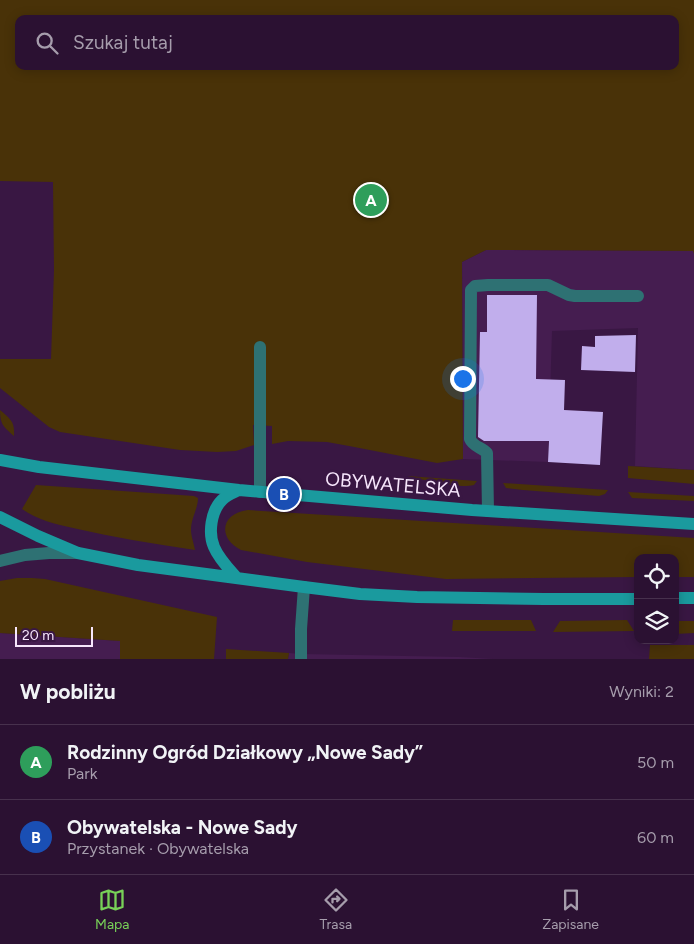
<!DOCTYPE html>
<html lang="pl">
<head>
<meta charset="utf-8">
<style>
	:root { --surface:#2b1132; --page:#371f3e; --text:#f1f3f6; --muted:#a69dac; --line:#47314d; --accent:#78d158 }
	body { margin:0; font-family:Figtree,sans-serif; background:var(--page); color:var(--text) }
	.controls { position:absolute; right:15px; bottom:15px; display:grid; overflow:hidden; border-radius:10px; box-shadow:0 2px 12px #0003 }
	.controls button { width:45px; height:45px; display:grid; place-items:center; padding:0; border:0; border-bottom:1px solid var(--line); background:var(--surface); color:var(--text); font:25px sans-serif }
	.scale { position:absolute; left:15px; bottom:12px; width:78px; box-sizing:border-box; padding-left:5px; border:2px solid #f7e6fc; border-top:0; font-size:14px; line-height:18px; white-space:nowrap; color:#f7e6fc; -webkit-text-stroke:4px #391743; paint-order:stroke }
	.you { position:absolute; left:462px; top:378px; width:18px; height:18px; margin:-12px; border:4px solid #fff; border-radius:50%; background:#1a73e8; box-shadow:0 0 0 8px #1a73e833 }
	.badge { display:grid; place-items:center; width:32px; height:32px; border-radius:50%; background:var(--accent); color:#fff; font-size:16px; font-weight:700 }
	.pin { position:absolute; translate:-50% -50%; border:2px solid #fff; box-shadow:0 1px 5px #0006 }
	.list { margin:0; padding:0; list-style:none }
	h2 { display:flex; justify-content:space-between; align-items:center; height:65px; margin:0; padding:0 20px; font-size:21px }
	h2 small { font-size:16px; font-weight:400; color:var(--muted) }
	.list li { display:grid; grid-template-columns:32px 1fr auto; gap:15px; align-items:center; box-sizing:border-box; height:75px; padding:0 20px; border-top:1px solid var(--line) }
	.list b { display:block; font-size:19px; white-space:nowrap }
	.list p { margin:0; font-size:16px; white-space:nowrap; color:var(--muted) }
	.list em { font-size:16px; font-style:normal; color:var(--muted) }
	.icon { flex:none; width:28px; height:28px; fill:none; stroke:currentColor; stroke-width:2; stroke-linecap:round; stroke-linejoin:round }
	.map { position:relative; flex:none; width:694px; height:659px; overflow:hidden }
	.search { position:absolute; background:var(--surface); box-shadow:0 2px 12px #0003; left:15px; right:15px; top:15px; height:55px; display:flex; align-items:center; gap:12px; box-sizing:border-box; padding:0 18px; border-radius:10px; color:var(--muted); font-size:19px }
	.sheet { height:215px; background:var(--surface) }
	nav { display:flex; justify-content:space-around; align-items:center; box-sizing:border-box; height:70px; border-top:1px solid var(--line); background:var(--surface); font-size:14px; color:var(--muted) }
	nav a { display:grid; justify-items:center; gap:2px }
	nav .on { color:var(--accent) }
	.map>svg:first-child { display:block }
	.built { fill:#451d50 }
	.green { fill:#493208; fill-rule:evenodd }
	.building { fill:#c1aeec }
	.lines { fill:none; stroke-linecap:round; stroke-linejoin:round }
	.lane { stroke:#2e7173; stroke-width:12 }
	.street { stroke:#2e7173; stroke-width:12 }
	.secondary { stroke:#1a9a9e; stroke-width:12 }
	.labels { text-anchor:middle; stroke-width:5; stroke-linejoin:round; paint-order:stroke }
	.street-label { font-size:19px; fill:#f7e6fc; stroke:#391743 }
</style>
</head>
<body>
<div class="map">
<svg width="694" height="659" viewBox="0 0 694 659">
	<rect width="100%" height="100%" fill="#391743"/>
	<path class="built" d="M694,0V470L635,466L638,328L552,331L548,462L463,459L462,262L486,250L693,251Z
		M0,633L121,641L120,659H0Z
		M289,653L301,654L459,657L493,659H288Z"/>
	<path class="green" d="M0,0H694V254L693,251L486,250L462,262L463,459L437,463L349,446L327,442L288,441L272,444V426L253,425L254,445L236,451L217,452L180,450L60,432L49,427L0,388V359H51L54,270L53,182L0,181ZM19,19H675V66H19Z
		M0,410C10,419 15,421 14,436C4,427 0,425 0,410Z
		M628,466L694,470V484L628,478Z
		M407,476L477,481L474,485C456,489 426,480 407,476Z
		M503,483L608,490L605,494L599,496L523,490L506,488Z
		M36,485L194,496L198,498C198,509 191,518 191,530C191,536 194,544 195,550C154,544 113,537 73,528C56,524 37,520 22,509Z
		M628,492L694,496V501L632,498Z
		M248,510L694,538V577H675V558H638V577L446,579L307,562L241,550C217,538 221,513 248,510Z
		M17,578H32L45,579L217,617L214,659H120V641L0,633V581Z
		M453,620H531L536,631H452Z
		M627,620L634,631L553,632L560,621Z
		M675,621H694V633L675,634Z
		M650,645H694V659H649Z
		M226,649L289,653L288,659H226Z"/>
	<path class="building" d="M487,295H537L536,379L565,380L564,410L603,412L600,465L548,462L549,441H484L478,437L480,332H487Z
		M636,335L635,372L581,370L582,346L595,347V336Z"/>
	<g class="lines">
		<path class="lane" d="M260,492V347
			M488,511L487,453C482,447 473,447 470,439L471,290L475,286L488,285H548L569,295L575,296H638
			M301,659V629L304,587"/>
		<path class="street" d="M0,561L25,555L49,553H77"/>
		<path class="secondary" d="M0,460L39,467L239,490L472,510L694,524
			M0,517L38,536L78,553L138,565L304,587L360,594L417,597L544,599H638
			M237,578C229,569 219,559 214,547C208,533 211,511 222,500C227,495 233,493 239,490
			M675,598H694"/>
	</g>
	<g class="labels">
		<g class="street-label">
			<text transform="translate(393 484) rotate(5)" y="7">OBYWATELSKA</text>
		</g>
	</g>
</svg>
<div class="controls">
<button><svg class="icon" aria-label="locate" viewBox="0 0 24 24"><circle cx="12" cy="12" r="6"/><path d="M12 2v4M12 18v4M2 12h4M18 12h4"/></svg></button>
<button><svg class="icon" aria-label="layers" viewBox="0 0 24 24"><path d="M12 4l9 5-9 5-9-5zM3 14l9 5 9-5"/></svg></button>
</div>
<div class="scale">20 m</div>
<div class="you"></div>
<div class="pin badge" style="left:371px;top:200px;background:#2e9e5b">A</div>
<div class="pin badge" style="left:284px;top:494px;background:#1a4fb4">B</div>
<div class="search"><svg class="icon" aria-label="search" viewBox="0 0 24 24"><circle cx="10" cy="10" r="6"/><path d="M15 15l6 6"/></svg>Szukaj tutaj</div>
</div>
<section class="sheet">
<h2>W pobliżu<small>Wyniki: 2</small></h2>
<ul class="list">
<li><span class="badge" style="background:#2e9e5b">A</span><div><b>Rodzinny Ogród Działkowy „Nowe Sady”</b><p>Park</p></div><em>50 m</em></li>
<li><span class="badge" style="background:#1a4fb4">B</span><div><b>Obywatelska - Nowe Sady</b><p>Przystanek · Obywatelska</p></div><em>60 m</em></li>
</ul>
</section>
<nav>
<a class="on"><svg class="icon" aria-label="map" viewBox="0 0 24 24"><path d="M3 6l6-2 6 2 6-2v14l-6 2-6-2-6 2zM9 4v14M15 6v14"/></svg>Mapa</a>
<a><svg class="icon" aria-label="directions" viewBox="0 0 24 24"><path d="M12 3l9 9-9 9-9-9zM9 14v-3h6M13 9l2 2-2 2"/></svg>Trasa</a>
<a><svg class="icon" aria-label="saved" viewBox="0 0 24 24"><path d="M7 4h10v16l-5-4-5 4z"/></svg>Zapisane</a>
</nav>
</body>
</html>
